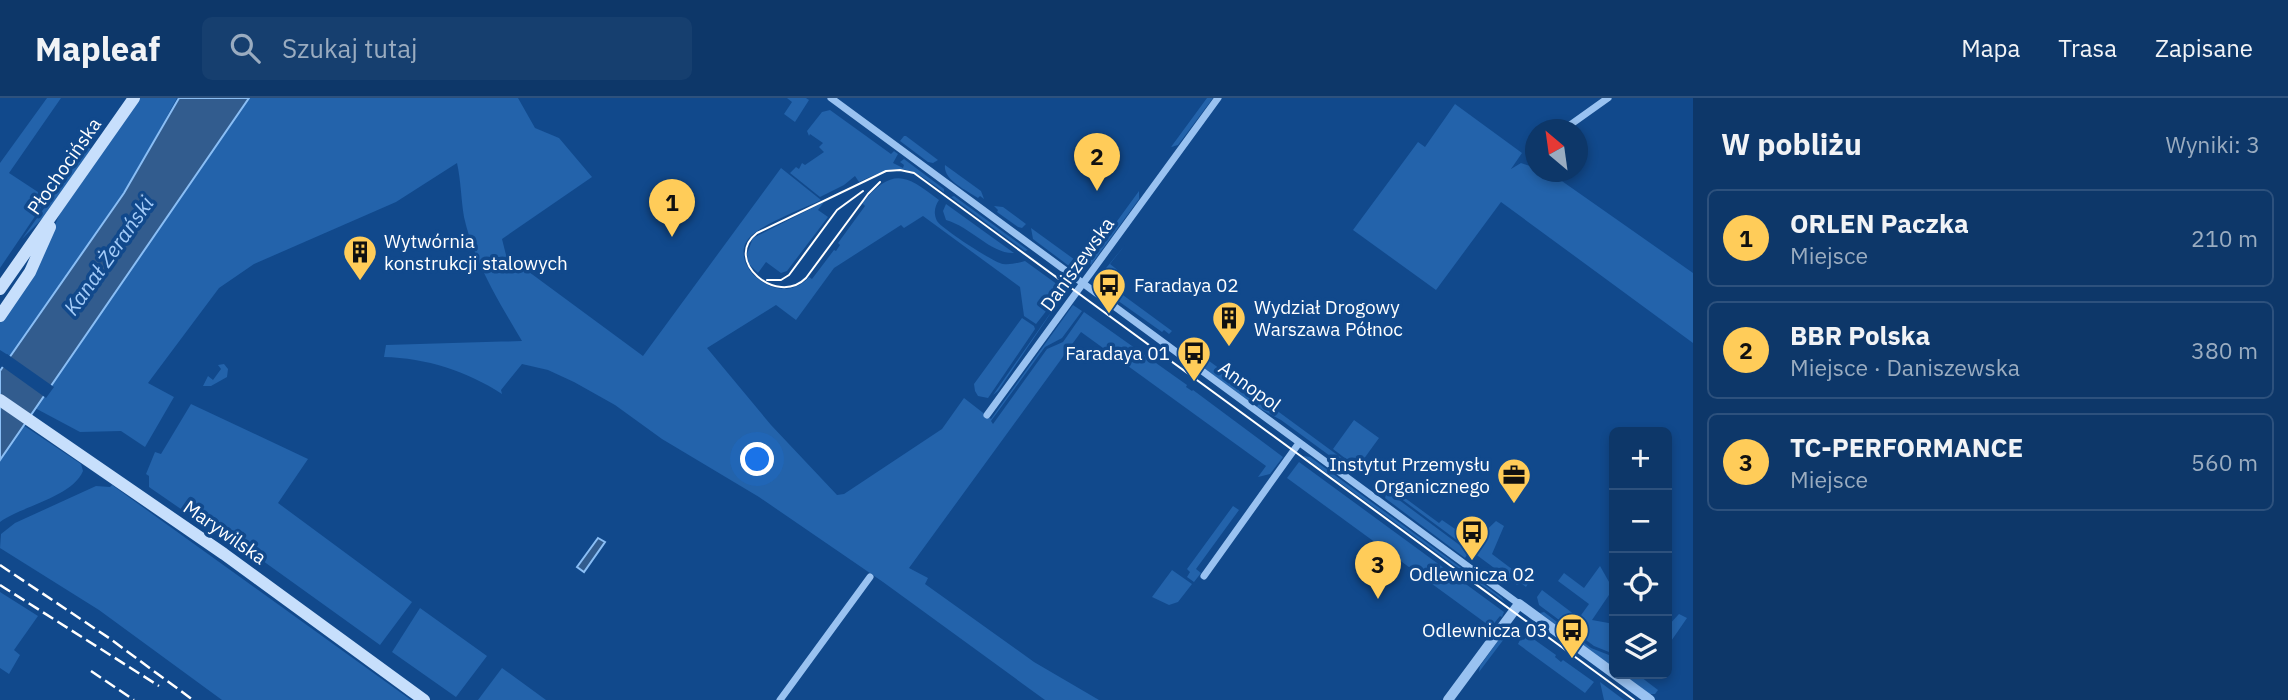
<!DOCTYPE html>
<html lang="pl">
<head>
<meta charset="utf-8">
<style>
	:root { --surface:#0d3769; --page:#163f6f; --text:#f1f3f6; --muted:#9aacc0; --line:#2d517d; --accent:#ffcc59 }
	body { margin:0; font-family:"IBM Plex Sans",sans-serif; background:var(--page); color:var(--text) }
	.controls { position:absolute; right:21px; bottom:21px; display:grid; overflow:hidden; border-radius:10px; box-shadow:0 4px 10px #0003 }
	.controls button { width:63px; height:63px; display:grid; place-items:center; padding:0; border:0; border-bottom:2px solid var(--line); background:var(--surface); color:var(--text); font:35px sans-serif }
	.compass { position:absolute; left:1525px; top:21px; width:63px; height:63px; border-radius:50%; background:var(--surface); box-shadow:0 4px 10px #0003; rotate:331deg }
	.you { position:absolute; left:758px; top:362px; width:24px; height:24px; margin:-18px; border:5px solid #fff; border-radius:50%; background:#1a73e8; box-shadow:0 0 0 10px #1a73e833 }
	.badge { display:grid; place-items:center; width:46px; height:46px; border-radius:50%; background:var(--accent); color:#111; font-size:23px; font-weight:700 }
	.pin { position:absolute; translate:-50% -58px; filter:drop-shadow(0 2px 4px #0008) }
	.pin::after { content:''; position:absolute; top:37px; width:24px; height:21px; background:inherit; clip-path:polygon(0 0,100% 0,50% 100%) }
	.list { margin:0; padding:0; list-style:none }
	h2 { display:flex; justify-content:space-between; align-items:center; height:91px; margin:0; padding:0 28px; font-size:30px }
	h2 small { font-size:23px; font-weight:400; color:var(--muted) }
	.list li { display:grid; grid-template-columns:46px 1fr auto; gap:21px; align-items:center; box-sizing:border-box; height:98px; margin:0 14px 14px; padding:0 14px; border:2px solid var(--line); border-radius:10px }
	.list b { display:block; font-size:26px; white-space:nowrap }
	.list p { margin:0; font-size:23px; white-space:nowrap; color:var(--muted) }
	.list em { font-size:23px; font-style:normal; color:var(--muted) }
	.icon { flex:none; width:38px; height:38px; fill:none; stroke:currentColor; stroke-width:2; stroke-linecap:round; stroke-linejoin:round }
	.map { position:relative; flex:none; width:1693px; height:602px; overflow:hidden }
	header { display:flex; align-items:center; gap:42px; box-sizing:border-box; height:98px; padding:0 35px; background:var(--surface); border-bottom:2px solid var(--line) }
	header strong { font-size:33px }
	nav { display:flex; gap:38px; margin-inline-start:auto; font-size:24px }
	.search { width:490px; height:63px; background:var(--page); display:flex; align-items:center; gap:18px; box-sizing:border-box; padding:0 24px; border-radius:10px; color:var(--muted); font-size:26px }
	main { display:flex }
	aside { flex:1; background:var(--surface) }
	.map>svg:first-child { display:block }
	.green { fill:#2363ab }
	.water { fill:#325c8e; stroke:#8abef5; stroke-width:2 }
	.pier { fill:#11498c }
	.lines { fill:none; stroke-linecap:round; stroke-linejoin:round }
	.minor { stroke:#99c2f1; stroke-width:7 }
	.tertiary { stroke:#99c2f1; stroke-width:10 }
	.secondary { stroke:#c7dffc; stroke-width:12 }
	.tram { stroke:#fff; stroke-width:2 }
	.rail { stroke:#fff; stroke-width:2.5; stroke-dasharray:12 5; stroke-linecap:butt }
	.labels { text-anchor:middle; stroke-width:7; stroke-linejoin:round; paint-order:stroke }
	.street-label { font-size:19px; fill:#fff; stroke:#11498c }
	.poi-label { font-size:19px; fill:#fff; stroke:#11498c; text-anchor:start }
	.water-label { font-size:21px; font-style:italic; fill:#a4ccf9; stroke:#11498c }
</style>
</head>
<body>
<header>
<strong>Mapleaf</strong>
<div class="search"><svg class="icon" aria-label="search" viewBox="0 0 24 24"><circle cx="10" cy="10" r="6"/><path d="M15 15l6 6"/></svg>Szukaj tutaj</div>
<nav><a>Mapa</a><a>Trasa</a><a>Zapisane</a></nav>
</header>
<main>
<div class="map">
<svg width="1693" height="602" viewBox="0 0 1693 602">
	<rect width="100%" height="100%" fill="#11498c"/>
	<path class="green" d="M47,0H61L9,75L44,98L83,42L84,46L0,170V65Z
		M139,0H177L140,68L141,69L11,259L0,252V224L43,155L60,115Z
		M249,0H518L535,30L559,40L592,79L502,141L506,157L643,258L781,70L821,102C802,111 767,124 752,137C722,163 779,214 809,179L812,181L834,152L836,153L840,147L838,145L865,108L862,105C893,69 905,76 939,102C935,108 933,115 937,123C941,130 994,165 1003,166C1010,167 1018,165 1025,163L1065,192L1062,193L1036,226L1024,218L1020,189L923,118L904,130L901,127L834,170L796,222L776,207L707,250L771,327L837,397L844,396L942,331L964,300L991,321L1073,207L1082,213L1062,240L1045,249L991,323L993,326L1047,251L1063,244L1084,214L1187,287L1186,289L1192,293L1193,292L1283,359L1270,376L1258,379L1266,368L1081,234L909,470L928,480L925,486L1034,564L1099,602H1045L883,484L759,399L662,341L615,307L574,284L548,272L522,266L501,292L502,296C467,273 426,260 384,259L386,247L522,243C499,204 474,164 464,119C461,101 461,83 457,65L396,104L254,166L219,190L148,285L174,299L145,349L121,333L80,334L35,310Z
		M787,0H806L809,2L795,24L784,16L792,4Z
		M1207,0H1213L1178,47L1171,49Z
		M1455,6L1522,55L1511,71L1521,65L1530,68L1534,63L1535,74H1549L1693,175V245L1501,104L1436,192L1353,132L1418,44L1425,49Z
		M830,12L891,56L894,53L898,56L893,65L903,70L904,67L900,64L904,61L944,91V94C907,67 901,64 859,84L855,78L844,87L820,99L790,75L796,69L799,71L802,65L805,67L824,54L819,49L823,45L810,36L809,38L807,33L822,14Z
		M904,38H906L938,62L933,65L928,64L900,43Z
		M88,49L91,51L46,117L22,141Z
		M945,67L981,93L984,101L980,98L978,100C966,92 943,82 945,67Z
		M1139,93V101L1091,167L1088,163Z
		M954,98L1028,152L1025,153L951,99Z
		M824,104L818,112L828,119L787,173L781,175L766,164L758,175L749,166L747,156L753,140Z
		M946,106L1014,155C991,156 971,129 946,122L943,113Z
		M994,108L1003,109L1026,126L1022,130L1018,129L997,114L998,112Z
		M1031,130L1082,167L1081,169L1084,172L1073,171L1033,141Z
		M1125,147L1110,166L1120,174L1112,185L1102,175Z
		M1112,189L1172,233L1169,236L1164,232L1162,234L1107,195Z
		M1063,197L998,293L993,297Z
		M1022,220L1034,228L1035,231L988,300L978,298L975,293L974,286Z
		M1205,260L1257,298L1253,302L1249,303L1205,271Z
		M224,266L228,271L227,279L211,288H203L208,278L213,282L221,271L218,267Z
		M1261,301L1351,367L1358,372L1352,374L1281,322L1257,309Z
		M191,306L308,361L278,405L412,504L380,547L203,420L191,418L149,389V378L146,376L155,354L161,356Z
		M1354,322L1379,340L1358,369L1353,366L1354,363L1352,361L1350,364L1333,351Z
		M23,327L81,366L83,373C72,399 22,408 0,424V362Z
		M1303,358L1310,359L1501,499L1505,504Z
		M1299,364L1504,514L1502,519L1500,518L1491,529L1287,380Z
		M112,387L411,602H222L99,512L0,450L1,436L15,425L96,388L110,389Z
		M1390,389L1439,425L1442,422L1474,444L1496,423L1504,428L1492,456L1529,484L1526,489L1521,485L1517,487L1388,391Z
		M1387,393L1469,454L1465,460L1385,400Z
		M1233,408L1239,412L1196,471L1201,475L1194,484L1187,479L1190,474L1187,471Z
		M1600,468L1613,491L1592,522L1614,526V556L1594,548L1539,507L1537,499L1542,492L1579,520L1589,506L1558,483L1564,475L1584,490Z
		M1172,472L1192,486L1178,504L1169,507L1152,499Z
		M0,494L38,518L14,552L20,557L9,576L0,570Z
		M420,510L487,558L456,599L392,554Z
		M1544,514L1591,550L1614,559V571L1540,515Z
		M1679,516L1687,520L1667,549V529Z
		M1508,529L1512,532L1513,537L1504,541L1479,574L1480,568Z
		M1525,535L1556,557L1555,559L1561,564L1563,562L1594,584L1585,595L1518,546L1521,540L1524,542L1526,539L1524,537Z
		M502,570L546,602H478Z
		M1621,576H1637L1658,592L1655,596H1648Z
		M1600,584L1624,602H1604Z"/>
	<path class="water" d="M179,0H249L0,362V273L124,95Z
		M598,440L605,444L584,474L577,469Z"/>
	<path class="pier" d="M7,256L54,289L46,300L0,267Z"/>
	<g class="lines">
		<path class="minor" d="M831,0L1519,506
			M1563,32L1608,0
			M987,317L1218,0
			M1204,478L1299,345
			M780,602L870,479"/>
		<path class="tertiary" d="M1448,602L1519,506L1650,602"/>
		<path class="secondary" d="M0,191L134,0
			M0,218L30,174L50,129
			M0,302L224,456L424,602"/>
		<path class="tram" d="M880,84L868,96L806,180C777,209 722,162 757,135L886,73L900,72L914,75L1634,602
			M767,182H781L789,177L837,112L863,93"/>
		<path class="rail" d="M0,467L109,540L193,602
			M0,487L159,588
			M91,573L134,602"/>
	</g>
	<defs>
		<g id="building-pin" transform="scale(1.75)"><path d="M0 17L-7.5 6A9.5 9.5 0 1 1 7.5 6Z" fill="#ffcc59" stroke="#11498c"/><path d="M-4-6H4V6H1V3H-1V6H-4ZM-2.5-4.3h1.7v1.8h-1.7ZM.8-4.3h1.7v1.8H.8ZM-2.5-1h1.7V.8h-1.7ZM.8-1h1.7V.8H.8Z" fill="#111"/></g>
		<g id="bus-pin" transform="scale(1.75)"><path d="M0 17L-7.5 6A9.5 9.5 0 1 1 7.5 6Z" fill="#ffcc59" stroke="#11498c"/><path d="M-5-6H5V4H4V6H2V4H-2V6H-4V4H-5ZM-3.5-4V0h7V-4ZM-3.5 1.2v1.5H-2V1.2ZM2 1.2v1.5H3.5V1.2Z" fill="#111"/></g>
		<g id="office-pin" transform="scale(1.75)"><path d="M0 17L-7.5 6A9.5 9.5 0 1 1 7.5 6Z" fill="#ffcc59" stroke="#11498c"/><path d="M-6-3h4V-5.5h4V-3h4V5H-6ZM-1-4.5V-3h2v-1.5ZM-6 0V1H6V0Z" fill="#111"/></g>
	</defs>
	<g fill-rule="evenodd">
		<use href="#building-pin" x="360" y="154"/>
		<use href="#bus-pin" x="1109" y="187"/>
		<use href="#building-pin" x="1229" y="220"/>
		<use href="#bus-pin" x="1194" y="255"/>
		<use href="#office-pin" x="1514" y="377"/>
		<use href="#bus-pin" x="1472" y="434"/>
		<use href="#bus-pin" x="1572" y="532"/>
	</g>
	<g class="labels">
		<g class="street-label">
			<text transform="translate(64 68) rotate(-55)" y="7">Płochocińska</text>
			<text transform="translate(1077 166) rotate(-54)" y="7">Daniszewska</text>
			<text transform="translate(1250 288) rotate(36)" y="7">Annopol</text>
			<text transform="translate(225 434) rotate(35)" y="7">Marywilska</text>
		</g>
		<g class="poi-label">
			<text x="384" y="150">Wytwórnia<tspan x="384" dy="22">konstrukcji stalowych</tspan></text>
			<text x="1134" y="194">Faradaya 02</text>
			<text x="1254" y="216">Wydział Drogowy<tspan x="1254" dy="22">Warszawa Północ</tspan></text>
			<text x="1170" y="262" text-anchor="end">Faradaya 01</text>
			<text x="1490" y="373" text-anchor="end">Instytut Przemysłu<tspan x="1490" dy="22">Organicznego</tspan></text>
			<text x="1472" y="483" text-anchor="middle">Odlewnicza 02</text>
			<text x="1548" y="539" text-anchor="end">Odlewnicza 03</text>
		</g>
		<g class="water-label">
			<text transform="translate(109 158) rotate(-55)" y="7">Kanał Żerański</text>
		</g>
	</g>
</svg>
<div class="controls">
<button>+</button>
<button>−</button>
<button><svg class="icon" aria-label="locate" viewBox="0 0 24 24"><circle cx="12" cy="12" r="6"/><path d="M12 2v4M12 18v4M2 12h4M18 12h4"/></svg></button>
<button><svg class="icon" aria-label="layers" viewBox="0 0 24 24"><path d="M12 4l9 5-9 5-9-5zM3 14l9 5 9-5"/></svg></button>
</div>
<svg class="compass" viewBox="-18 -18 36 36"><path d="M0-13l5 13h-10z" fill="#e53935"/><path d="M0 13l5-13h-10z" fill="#9aacc0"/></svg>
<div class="you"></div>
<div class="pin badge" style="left:672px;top:139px">1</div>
<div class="pin badge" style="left:1097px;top:93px">2</div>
<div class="pin badge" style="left:1378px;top:501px">3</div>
</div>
<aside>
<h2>W pobliżu<small>Wyniki: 3</small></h2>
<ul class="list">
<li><span class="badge">1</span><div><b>ORLEN Paczka</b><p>Miejsce</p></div><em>210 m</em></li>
<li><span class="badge">2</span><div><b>BBR Polska</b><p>Miejsce · Daniszewska</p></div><em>380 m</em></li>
<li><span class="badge">3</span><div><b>TC-PERFORMANCE</b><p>Miejsce</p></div><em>560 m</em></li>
</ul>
</aside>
</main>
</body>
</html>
